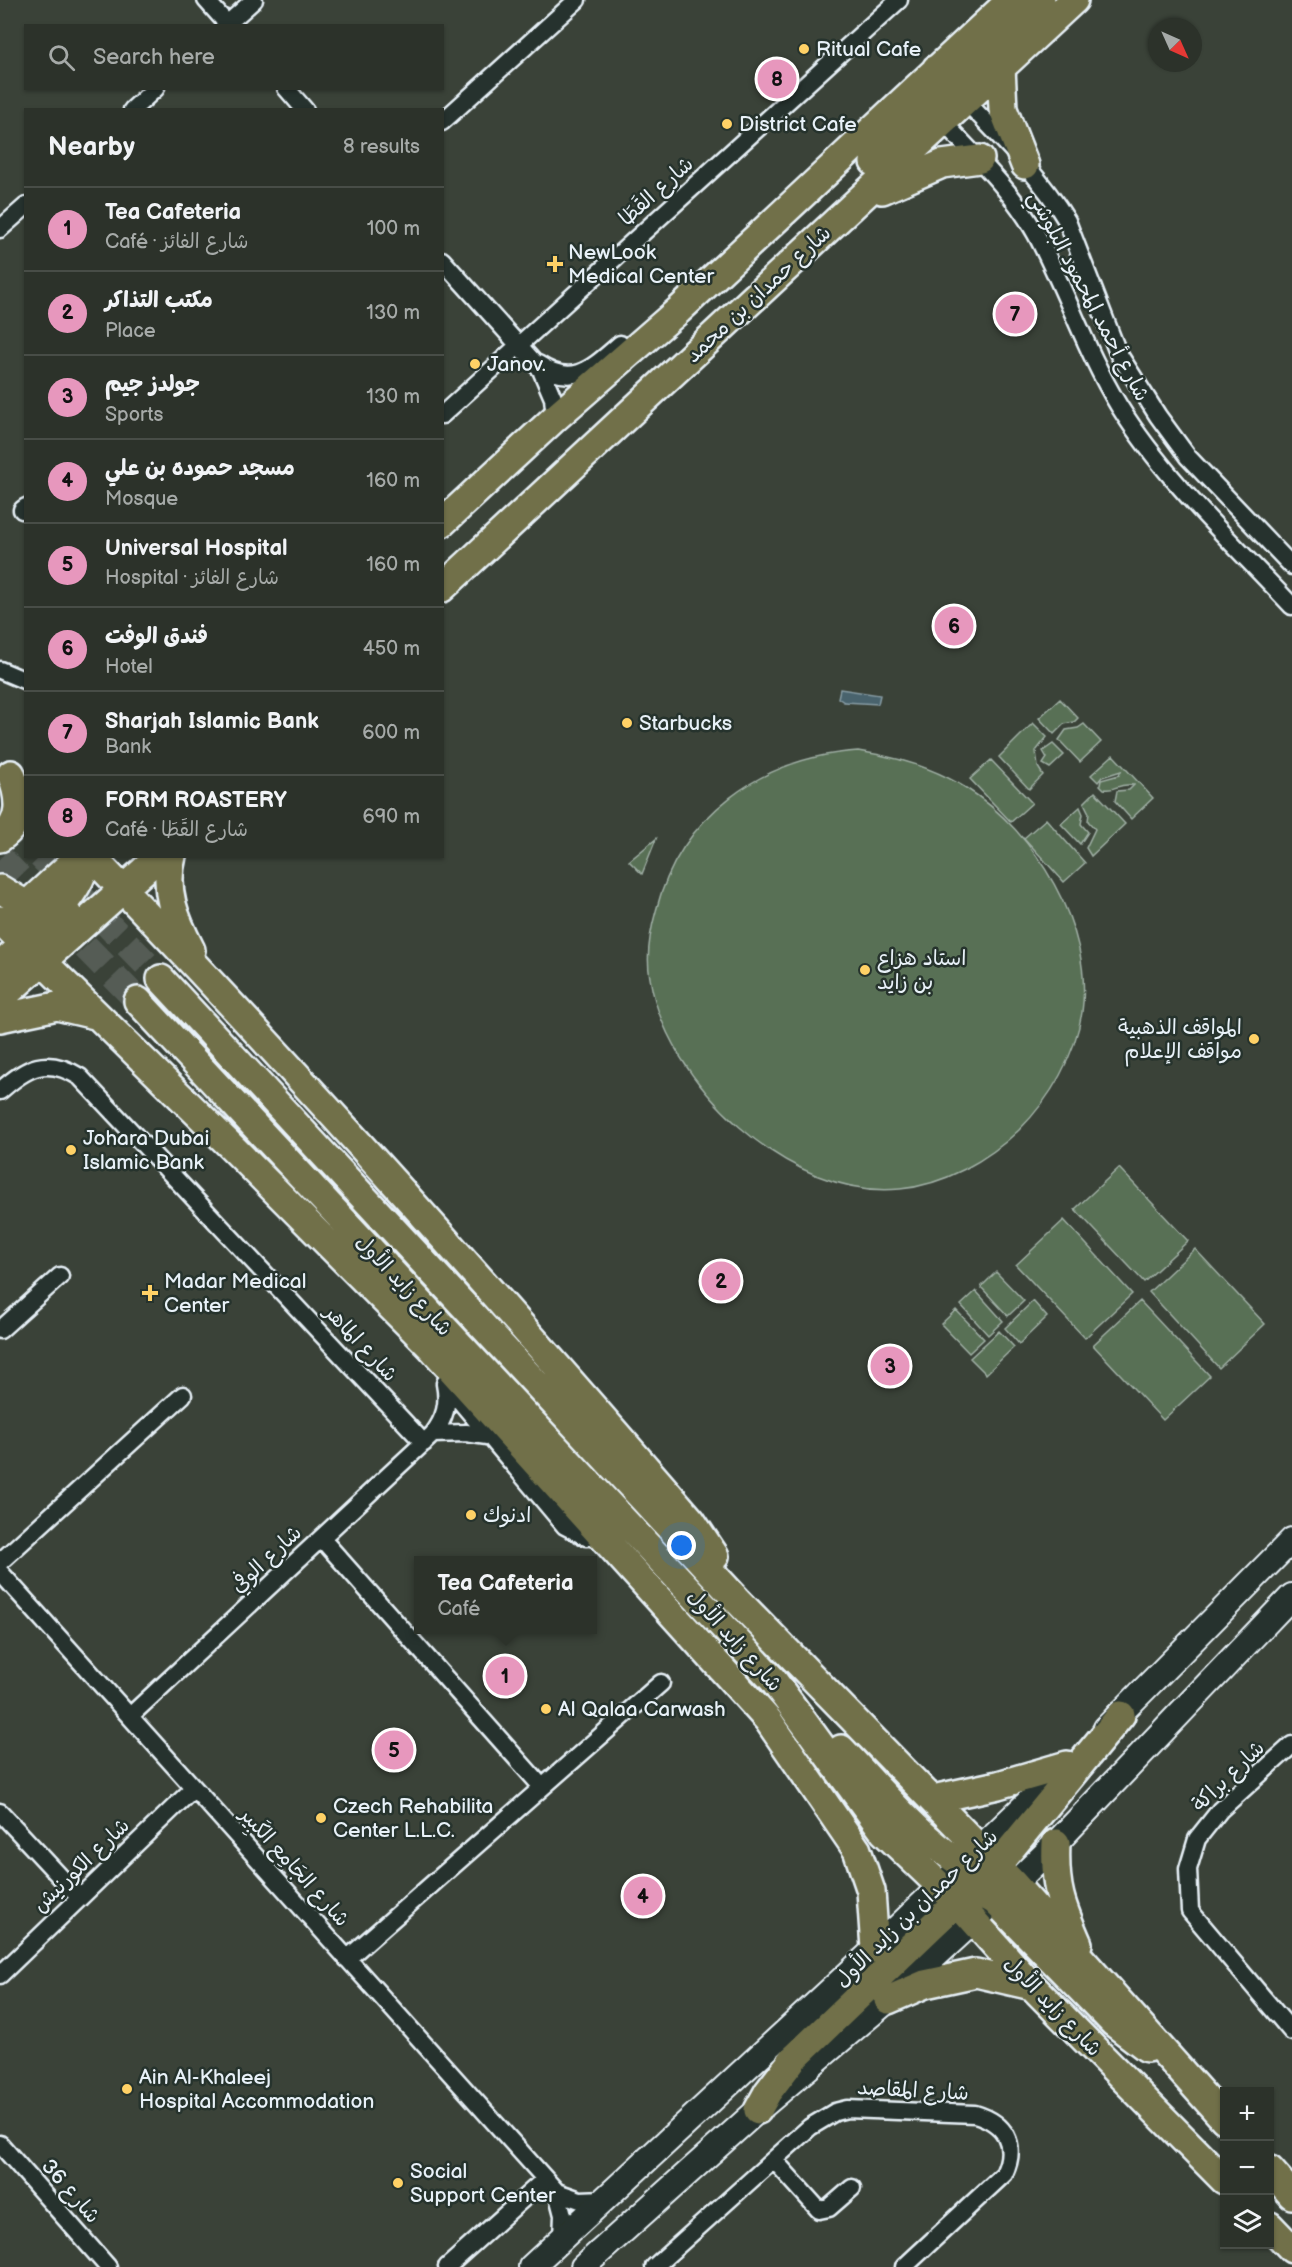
<!DOCTYPE html>
<html lang="en">
<head>
<meta charset="utf-8">
<style>
	:root { --surface:#2c322a; --page:#383e36; --text:#f1f3f6; --muted:#a6aaa8; --line:#484d47; --accent:#e797bd }
	body { margin:0; font-family:"Balsamiq Sans","Playpen Sans Arabic",sans-serif; background:var(--page); color:var(--text) }
	.controls { position:absolute; right:18px; bottom:18px; display:grid; overflow:hidden; border-radius:0px; box-shadow:0 2px 4px #0004 }
	.controls button { width:54px; height:54px; display:grid; place-items:center; padding:0; border:0; border-bottom:2px solid var(--line); background:var(--surface); color:var(--text); font:30px sans-serif }
	.compass { position:absolute; left:1148px; top:18px; width:54px; height:54px; border-radius:50%; background:var(--surface); box-shadow:0 2px 4px #0004; rotate:135deg }
	.you { position:absolute; left:682px; top:1546px; width:21px; height:21px; margin:-15px; border:4px solid #fff; border-radius:50%; background:#1a73e8; box-shadow:0 0 0 9px #1a73e833 }
	.badge { display:grid; place-items:center; width:39px; height:39px; border-radius:50%; background:var(--accent); color:#111; font-size:20px; font-weight:700 }
	.pin { position:absolute; translate:-50% -50%; border:3px solid #fff; box-shadow:0 2px 6px #0006 }
	.popup { position:absolute; left:414px; top:1556px; width:183px; height:78px; box-sizing:border-box; display:grid; place-content:center; border-radius:0px; background:var(--surface); filter:drop-shadow(0 2px 4px #0005); font-size:20px; white-space:nowrap; color:var(--muted) }
	.popup b { font-size:22px; color:var(--text) }
	.popup::after { content:''; position:absolute; left:50%; top:100%; margin-left:-12px; border:12px solid transparent; border-top-color:var(--surface) }
	.list { margin:0; padding:0; list-style:none }
	h2 { display:flex; justify-content:space-between; align-items:center; height:78px; margin:0; padding:0 24px; font-size:26px }
	h2 small { font-size:20px; font-weight:400; color:var(--muted) }
	.list li { display:grid; grid-template-columns:39px 1fr auto; gap:18px; align-items:center; box-sizing:border-box; height:84px; padding:0 24px; border-top:2px solid var(--line) }
	.list b { display:block; font-size:22px; white-space:nowrap }
	.list p { margin:0; font-size:20px; white-space:nowrap; color:var(--muted) }
	.list em { font-size:20px; font-style:normal; color:var(--muted) }
	.icon { flex:none; width:33px; height:33px; fill:none; stroke:currentColor; stroke-width:2; stroke-linecap:round; stroke-linejoin:round }
	.map { position:relative; flex:none; width:1292px; height:2267px; overflow:hidden }
	.search { position:absolute; background:var(--surface); box-shadow:0 2px 4px #0004; left:24px; top:24px; width:420px; height:66px; display:flex; align-items:center; gap:15px; box-sizing:border-box; padding:0 21px; border-radius:0px; color:var(--muted); font-size:22px }
	.panel { position:absolute; background:var(--surface); box-shadow:0 2px 4px #0004; left:24px; top:108px; width:420px; height:750px; border-radius:0px }
	.map>svg:first-child { display:block }
	.green { fill:#586f54; stroke:#a0b0a6; stroke-width:1.5 }
	.water { fill:#48646d; stroke:#889ca5; stroke-width:1.5 }
	.lines { fill:none; stroke-linecap:round; stroke-linejoin:round }
	.primary-tunnel { stroke:#545c55; stroke-width:27; stroke-dasharray:27 14; stroke-linecap:butt }
	.street-casing { stroke:#e8f1f8; stroke-width:21 }
	.secondary-casing { stroke:#e8f1f8; stroke-width:28 }
	.primary-casing { stroke:#e8f1f8; stroke-width:32 }
	.street { stroke:#26332d; stroke-width:16 }
	.secondary { stroke:#26332d; stroke-width:24 }
	.primary { stroke:#71704a; stroke-width:27 }
	.poi-dot { fill:#ffd166; stroke:#26332d; stroke-width:2 }
	.labels { text-anchor:middle; stroke-width:5; stroke-linejoin:round; paint-order:stroke }
	.poi-label { font-size:21px; fill:#e8f1f8; stroke:#26332d; text-anchor:start }
	.street-label { font-size:21px; fill:#e8f1f8; stroke:#26332d }
</style>
</head>
<body>
<div class="map">
<svg width="1292" height="2267" viewBox="0 0 1292 2267">
	<rect width="100%" height="100%" fill="#3a4238"/>
	<filter id="ink" filterUnits="userSpaceOnUse"><feTurbulence type="fractalNoise" baseFrequency=".0167" numOctaves="2"/><feDisplacementMap in="SourceGraphic" scale="12" xChannelSelector="R" yChannelSelector="G"/><feConvolveMatrix kernelMatrix="1 2 1 2 8 2 1 2 1" color-interpolation-filters="sRGB"/></filter>
	<g filter="url(#ink)">
		<path class="green" d="M1060,699L1078,718L1074,722L1064,724L1054,734L1039,718Z
			M1033,723L1047,737L1036,751L1038,767L1043,775L1029,789L999,757Z
			M1084,724L1101,742L1080,762L1059,740L1066,730L1078,728Z
			M1053,744L1064,755L1050,768L1043,764L1047,758L1043,751Z
			M858,751C897,757 933,767 966,788C1035,831 1094,928 1082,1012C1075,1056 1051,1098 1019,1130C988,1160 944,1185 900,1189C790,1200 666,1083 650,978C646,957 650,932 656,911C680,816 762,757 858,751Z
			M1113,755L1153,798L1131,819L1115,801L1117,791L1129,790L1134,785C1116,783 1116,791 1104,789L1100,785L1101,780L1119,775L1121,771L1102,777L1098,782L1091,775Z
			M991,760L1032,803L1011,822L970,779Z
			M1095,792L1125,824L1091,856L1086,848L1095,829L1088,821L1089,813L1084,803Z
			M1080,807L1083,814L1081,824L1088,832L1080,844L1061,824Z
			M1046,819L1085,863L1064,882L1024,838Z
			M656,839L642,874L629,861Z
			M1119,1168L1188,1241L1144,1282L1075,1209Z
			M1064,1220L1132,1294L1085,1338L1016,1265Z
			M1195,1249L1265,1324L1219,1368L1149,1292Z
			M996,1272L1024,1301L1008,1316L981,1287Z
			M976,1291L1003,1321L988,1335L961,1305Z
			M1033,1301L1047,1317L1019,1344L1005,1328Z
			M1140,1301L1210,1376L1163,1420L1093,1345Z
			M956,1310L984,1339L969,1353L941,1324Z
			M999,1331L1014,1347L986,1374L970,1358Z"/>
		<path class="water" d="M840,689L880,695L878,704L844,702L838,698Z"/>
		<g class="lines">
			<path class="primary-tunnel" d="M0,815L26,841
				M41,856L161,979
				M0,858L138,1001"/>
			<g class="street-casing">
				<path id="street" d="M206,0L229,26
					M225,26L254,0
					M286,88L305,110
					M959,94C997,134 1038,173 1067,221L1118,353L1158,416L1188,457L1292,566
					M132,110L156,88
					M937,115C972,154 1011,188 1036,234C1066,290 1086,352 1119,406C1165,480 1233,543 1292,606
					M442,122L577,0
					M0,229L26,206
					M442,260L541,370L553,398L555,418
					M538,364C574,388 592,368 620,344
					M442,415L899,0
					M22,510L26,507
					M0,670L26,681
					M0,1091C27,1067 46,1056 80,1077L424,1443
					M0,1330L60,1276
					M445,1383L565,1526L586,1537L604,1536
					M433,1434L466,1433L487,1436
					M322,1539L542,1787
					M0,1562L183,1395
					M0,1572L557,2192L580,2200L605,2199
					M130,1716L433,1434C445,1418 449,1404 445,1384
					M1292,1745L1220,1810L1197,1839L1188,1869L1190,1911L1292,2032
					M0,1812L80,1898
					M347,1959L661,1683
					M0,1975L194,1788
					M0,2144L108,2267
					M774,2160L819,2210L829,2208L852,2188
					M557,2192L563,2215L562,2239
					M447,2267L545,2179
					M654,2267L810,2127L835,2112L847,2109L975,2114C1005,2123 1018,2144 1004,2174L904,2267"/>
			</g>
			<g class="secondary-casing">
				<path id="secondary" d="M1106,1728L1292,1540
					M531,2267L875,1949L1068,1764
					M583,2267L758,2110L888,2000L1014,1884L1056,1843L1292,1596"/>
			</g>
			<g class="primary-casing">
				<path id="primary" d="M1001,67L1003,109L1025,165
					M939,110L941,100L951,85L1041,0
					M874,162C900,136 945,110 936,69
					M882,190L942,164L980,159
					M442,523L555,418L679,310L1011,0
					M442,588L1074,0
					M0,838C24,822 20,797 11,774
					M91,856C298,1071 496,1295 691,1520L715,1556
					M172,856C163,891 175,919 191,950
					M0,889C21,902 42,916 68,915
					M16,915L80,856
					M0,920L232,1147L431,1347L768,1720L857,1850L871,1891L875,1949
					M0,966C26,942 86,894 86,856
					M161,979L737,1600L1014,1884L1224,2119
					M0,999L160,856
					M138,1001L773,1680L884,1832L957,1902L1032,1986L1224,2180
					M0,1018L57,1006L95,1015
					M841,1749C880,1789 939,1864 993,1878
					M933,1799L998,1785L1067,1765
					M1056,1843C1054,1887 1061,1905 1078,1944
					M985,1880L1121,1715
					M951,1887L977,1891L995,1901L1114,2023L1147,2048
					M888,2000L925,1984L976,1973L1032,1986
					M758,2110L768,2092L794,2058L957,1902L976,1873L980,1848
					M1270,2170L1292,2195
					M1270,2226L1292,2249"/>
			</g>
			<use href="#street" class="street"/>
			<use href="#secondary" class="secondary"/>
			<use href="#primary" class="primary"/>
		</g>
	</g>
	<g class="poi-dot">
		<circle cx="804" cy="49" r="6"/>
		<circle cx="727" cy="124" r="6"/>
		<path d="M552 255h6v6h6v6h-6v6h-6v-6h-6v-6h6z"/>
		<circle cx="475" cy="364" r="6"/>
		<circle cx="627" cy="723" r="6"/>
		<circle cx="865" cy="970" r="6"/>
		<circle cx="1254" cy="1039" r="6"/>
		<circle cx="71" cy="1150" r="6"/>
		<path d="M147 1284h6v6h6v6h-6v6h-6v-6h-6v-6h6z"/>
		<circle cx="471" cy="1515" r="6"/>
		<circle cx="546" cy="1709" r="6"/>
		<circle cx="321" cy="1818" r="6"/>
		<circle cx="127" cy="2089" r="6"/>
		<circle cx="398" cy="2183" r="6"/>
	</g>
	<g class="labels">
		<g class="poi-label">
			<text x="816" y="56">Ritual Cafe</text>
			<text x="739" y="131">District Cafe</text>
			<text x="568" y="259">NewLook<tspan x="568" dy="24">Medical Center</tspan></text>
			<text x="487" y="371">Janov.</text>
			<text x="639" y="730">Starbucks</text>
			<text x="877" y="965">استاد هزاع<tspan x="877" dy="24">بن زايد</tspan></text>
			<text x="1242" y="1034" text-anchor="end">المواقف الذهبية<tspan x="1242" dy="24">مواقف الإعلام</tspan></text>
			<text x="83" y="1145">Johara Dubai<tspan x="83" dy="24">Islamic Bank</tspan></text>
			<text x="164" y="1288">Madar Medical<tspan x="164" dy="24">Center</tspan></text>
			<text x="483" y="1522">ادنوك</text>
			<text x="558" y="1716">Al Qalaa Carwash</text>
			<text x="333" y="1813">Czech Rehabilita<tspan x="333" dy="24">Center L.L.C.</tspan></text>
			<text x="139" y="2084">Ain Al-Khaleej<tspan x="139" dy="24">Hospital Accommodation</tspan></text>
			<text x="410" y="2178">Social<tspan x="410" dy="24">Support Center</tspan></text>
		</g>
		<g class="street-label">
			<text transform="translate(656 191) rotate(-42)" y="7">شارع القَطَا</text>
			<text transform="translate(758 294) rotate(-43)" y="7">شارع حمدان بن محمد</text>
			<text transform="translate(1089 296) rotate(62)" y="7">شارع أحمد المحمود البلوشي</text>
			<text transform="translate(404 1285) rotate(47)" y="7">شارع زايد الأول</text>
			<text transform="translate(361 1343) rotate(47)" y="7">شارع الماهر</text>
			<text transform="translate(266 1559) rotate(-43)" y="7">شارع الوفي</text>
			<text transform="translate(735 1640) rotate(48)" y="7">شارع زايد الأول</text>
			<text transform="translate(1228 1776) rotate(-44)" y="7">شارع براكة</text>
			<text transform="translate(81 1865) rotate(-44)" y="7">شارع الكورنيش</text>
			<text transform="translate(295 1867) rotate(48)" y="7">شارع الجَامِع الكَبِير</text>
			<text transform="translate(916 1908) rotate(-44)" y="7">شارع حمدان بن زايد الأول</text>
			<text transform="translate(1053 2006) rotate(46)" y="7">شارع زايد الأول</text>
			<text transform="translate(913 2090) rotate(3)" y="7">شارع المقاصد</text>
			<text transform="translate(71 2191) rotate(49)" y="7">شارع 36</text>
		</g>
	</g>
</svg>
<div class="controls">
<button>+</button>
<button>−</button>
<button><svg class="icon" aria-label="layers" viewBox="0 0 24 24"><path d="M12 4l9 5-9 5-9-5zM3 14l9 5 9-5"/></svg></button>
</div>
<svg class="compass" viewBox="-18 -18 36 36"><path d="M0-13l5 13h-10z" fill="#e53935"/><path d="M0 13l5-13h-10z" fill="#a6aaa8"/></svg>
<div class="you"></div>
<div class="pin badge" style="left:505px;top:1676px">1</div>
<div class="popup"><b>Tea Cafeteria</b>Café</div>
<div class="pin badge" style="left:721px;top:1281px">2</div>
<div class="pin badge" style="left:890px;top:1366px">3</div>
<div class="pin badge" style="left:643px;top:1896px">4</div>
<div class="pin badge" style="left:394px;top:1750px">5</div>
<div class="pin badge" style="left:954px;top:626px">6</div>
<div class="pin badge" style="left:1015px;top:314px">7</div>
<div class="pin badge" style="left:777px;top:79px">8</div>
<div class="search"><svg class="icon" aria-label="search" viewBox="0 0 24 24"><circle cx="10" cy="10" r="6"/><path d="M15 15l6 6"/></svg>Search here</div>
<section class="panel">
<h2>Nearby<small>8 results</small></h2>
<ul class="list">
<li><span class="badge">1</span><div><b>Tea Cafeteria</b><p>Café · شارع الفائز</p></div><em>100 m</em></li>
<li><span class="badge">2</span><div><b>مكتب التذاكر</b><p>Place</p></div><em>130 m</em></li>
<li><span class="badge">3</span><div><b>جولدز جيم</b><p>Sports</p></div><em>130 m</em></li>
<li><span class="badge">4</span><div><b>مسجد حموده بن علي</b><p>Mosque</p></div><em>160 m</em></li>
<li><span class="badge">5</span><div><b>Universal Hospital</b><p>Hospital · شارع الفائز</p></div><em>160 m</em></li>
<li><span class="badge">6</span><div><b>فندق الوفت</b><p>Hotel</p></div><em>450 m</em></li>
<li><span class="badge">7</span><div><b>Sharjah Islamic Bank</b><p>Bank</p></div><em>600 m</em></li>
<li><span class="badge">8</span><div><b>FORM ROASTERY</b><p>Café · شارع القَطَا</p></div><em>690 m</em></li>
</ul>
</section>
</div>
</body>
</html>
